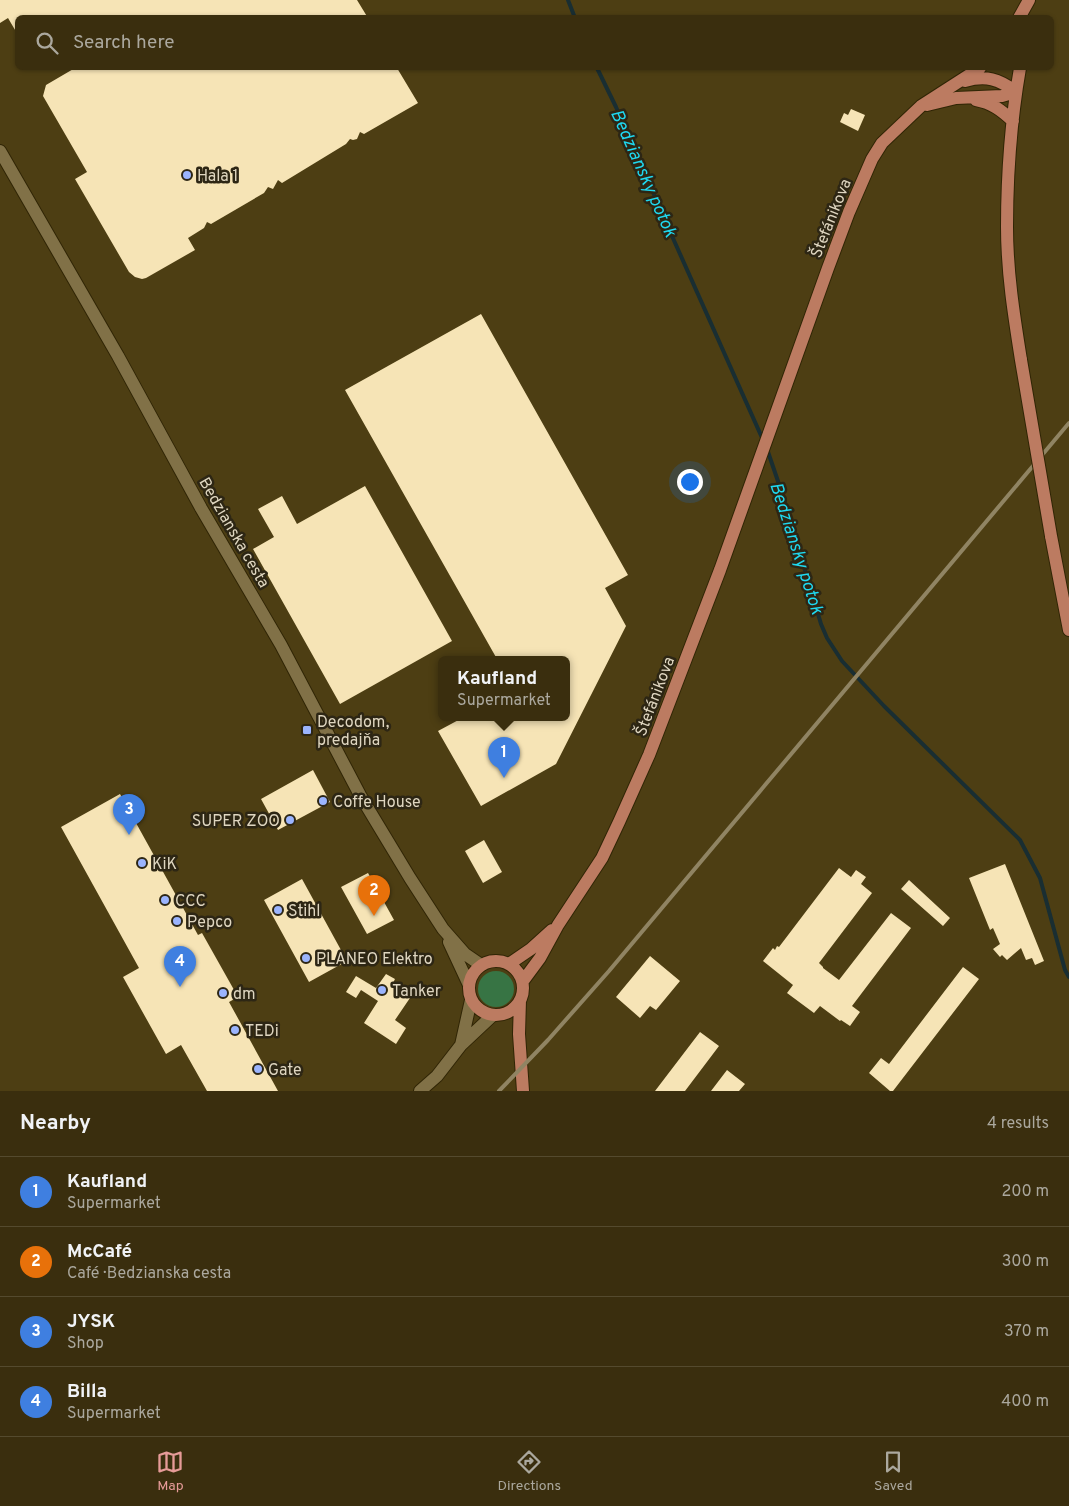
<!DOCTYPE html>
<html lang="en">
<head>
<meta charset="utf-8">
<style>
	:root { --surface:#3a2e0e; --page:#453a1c; --text:#f1f3f6; --muted:#aba89e; --line:#544a2e; --accent:#e69b98 }
	body { margin:0; font-family:Overpass,sans-serif; background:var(--page); color:var(--text) }
	.you { position:absolute; left:689px; top:481px; width:18px; height:18px; margin:-12px; border:4px solid #fff; border-radius:50%; background:#1a73e8; box-shadow:0 0 0 8px #1a73e833 }
	.badge { display:grid; place-items:center; width:32px; height:32px; border-radius:50%; background:var(--accent); color:#fff; font-size:16px; font-weight:700 }
	.pin { position:absolute; translate:-50% -41px; filter:drop-shadow(0 1px 2px #0008) }
	.pin::after { content:''; position:absolute; top:26px; width:18px; height:15px; background:inherit; clip-path:polygon(0 0,100% 0,50% 100%) }
	.popup { position:absolute; left:438px; top:656px; width:132px; height:65px; box-sizing:border-box; display:grid; place-content:center; border-radius:8px; background:var(--surface); filter:drop-shadow(0 1px 4px #0005); font-size:16px; white-space:nowrap; color:var(--muted) }
	.popup b { font-size:19px; color:var(--text) }
	.popup::after { content:''; position:absolute; left:50%; top:100%; margin-left:-10px; border:10px solid transparent; border-top-color:var(--surface) }
	.list { margin:0; padding:0; list-style:none }
	h2 { display:flex; justify-content:space-between; align-items:center; height:65px; margin:0; padding:0 20px; font-size:21px }
	h2 small { font-size:16px; font-weight:400; color:var(--muted) }
	.list li { display:grid; grid-template-columns:32px 1fr auto; gap:15px; align-items:center; box-sizing:border-box; height:70px; padding:0 20px; border-top:1px solid var(--line) }
	.list b { display:block; font-size:19px; white-space:nowrap }
	.list p { margin:0; font-size:16px; white-space:nowrap; color:var(--muted) }
	.list em { font-size:16px; font-style:normal; color:var(--muted) }
	.icon { flex:none; width:28px; height:28px; fill:none; stroke:currentColor; stroke-width:2; stroke-linecap:round; stroke-linejoin:round }
	.map { position:relative; flex:none; width:1069px; height:1091px; overflow:hidden }
	.search { position:absolute; background:var(--surface); box-shadow:0 1px 4px #0004; left:15px; right:15px; top:15px; height:55px; display:flex; align-items:center; gap:12px; box-sizing:border-box; padding:0 18px; border-radius:8px; color:var(--muted); font-size:19px }
	.sheet { height:345px; background:var(--surface) }
	nav { display:flex; justify-content:space-around; align-items:center; box-sizing:border-box; height:70px; border-top:1px solid var(--line); background:var(--surface); font-size:14px; color:var(--muted) }
	nav a { display:grid; justify-items:center; gap:2px }
	nav .on { color:var(--accent) }
	.map>svg:first-child { display:block }
	.green { fill:#377444 }
	.lines { fill:none; stroke-linecap:round; stroke-linejoin:round }
	.stream { stroke:#192e32; stroke-width:4 }
	.building { fill:#f6e4b6 }
	.minor-casing { stroke:#302505; stroke-width:14 }
	.major-casing { stroke:#302505; stroke-width:14 }
	.minor { stroke:#817147; stroke-width:12 }
	.major { stroke:#bc7b61; stroke-width:12 }
	.rail { stroke:#908463; stroke-width:4 }
	.major-bridge-casing { stroke:#302505; stroke-width:14; stroke-linecap:butt }
	.major-bridge { stroke:#bc7b61; stroke-width:12 }
	.poi-dot { fill:#9bb4fd; stroke:#2d2614; stroke-width:2 }
	.labels { text-anchor:middle; stroke-width:5; stroke-linejoin:round; paint-order:stroke }
	.poi-label { font-size:16px; fill:#dfd6c0; stroke:#2d2614; text-anchor:start }
	.street-label { font-size:16px; fill:#dfd6c0; stroke:#2d2614 }
	.water-label { font-size:18px; font-style:italic; fill:#1fd8f0; stroke:#2d2614 }
</style>
</head>
<body>
<div class="map">
<svg width="1069" height="1091" viewBox="0 0 1069 1091">
	<rect width="100%" height="100%" fill="#4d3e13"/>
	<path class="green" d="M478 989a18 18 0 1 1 36 0a18 18 0 1 1-36 0Z"/>
	<g class="lines">
		<path class="stream" d="M568,0L575,18
			M597,68L616,107L672,236L763,440
			M767,449L782,493L821,624L827,638L842,661L884,706L1020,840L1040,878L1065,970L1069,977"/>
	</g>
	<path class="building" d="M0,0H357L368,18H18V35L8,18L0,23Z
		M75,68H397L418,103L364,134L360,132L357,139L353,140L350,139L346,144L282,183L278,180L273,189L268,187L264,193L211,224L207,222L204,228L188,238L195,250L146,278L142,279L135,277L129,272L75,179L87,172L43,96L46,85Z
		M851,109L865,115L858,131L840,122L844,113L848,115Z
		M481,314L628,575L605,588L626,626L556,764L481,806L438,731L464,717H566V659H497L345,390Z
		M365,486L452,641L340,704L253,549L274,537L258,509L282,496L297,524Z
		M313,770L330,802L278,830L261,799Z
		M120,794L198,935L202,933L238,997L229,1002L278,1091H207L181,1045L166,1054L123,977L139,968L61,827Z
		M484,840L502,872L483,883L465,851Z
		M1005,864L1044,961L1035,965L1032,958L1026,960L1021,948L1007,960L1002,955L1000,957L993,949L1000,944L993,928L990,930L969,878Z
		M839,868L851,877L856,870L866,877L861,884L872,893L819,963L823,967V968L839,980L891,913L911,928L852,1006L860,1012L850,1026L841,1020L840,1021L820,1006L814,1013L787,993L793,985L763,961L773,948L775,950L777,946L779,947Z
		M368,873L394,920L367,934L341,887Z
		M302,879L347,961L309,982L264,900Z
		M909,880L950,918L943,926L901,889Z
		M650,956L680,981L656,1010L650,1006L640,1018L616,997Z
		M963,967L979,979L893,1091H890L869,1073L881,1058L889,1064Z
		M386,974L395,979L393,983L412,995L395,1020L406,1028L396,1044L364,1023L378,1001L361,990L356,998L346,992L356,976L376,988Z
		M700,1032L719,1046L685,1091H655Z
		M727,1070L745,1084L739,1091H711Z"/>
	<g class="lines">
		<g class="minor-casing">
			<path id="minor" d="M0,151L118,356L201,508L281,645L360,795L375,820L410,878L443,929L465,954L481,965
				M449,942L469,985
				M461,1045L471,1000
				M420,1091L437,1076L461,1045L493,1015"/>
		</g>
		<g class="major-casing">
			<path id="major" d="M1019,18L1029,0
				M1020,68C1011,120 1007,174 1007,227C1007,272 1014,316 1021,360
				M965,81C986,75 999,79 1016,92
				M976,100C992,103 1001,110 1013,121
				M927,105L956,98L1002,96L1016,92
				M1051,536L1069,630
				M469 988a27 27 0 1 1 54 0a27 27 0 1 1-54 0Z
				M509,964L531,949L552,930
				M523,981L540,958L558,925L602,858L619,822L649,755L720,570L828,268L849,212L872,159L882,143L921,106L980,68
				M520,1000L519,1034L523,1091"/>
		</g>
		<use href="#minor" class="minor"/>
		<use href="#major" class="major"/>
		<path class="rail" d="M499,1091L548,1040L609,971L1069,423"/>
		<g class="major-bridge-casing">
			<path id="major-bridge" d="M1021,360L1051,536"/>
		</g>
		<use href="#major-bridge" class="major-bridge"/>
	</g>
	<g class="poi-dot">
		<circle cx="187" cy="175" r="5"/>
		<rect x="302" y="725" width="10" height="10" rx="2.5"/>
		<circle cx="323" cy="801" r="5"/>
		<circle cx="290" cy="820" r="5"/>
		<circle cx="142" cy="863" r="5"/>
		<circle cx="165" cy="900" r="5"/>
		<circle cx="278" cy="910" r="5"/>
		<circle cx="177" cy="921" r="5"/>
		<circle cx="306" cy="958" r="5"/>
		<circle cx="382" cy="990" r="5"/>
		<circle cx="223" cy="993" r="5"/>
		<circle cx="235" cy="1030" r="5"/>
		<circle cx="258" cy="1069" r="5"/>
	</g>
	<g class="labels">
		<g class="poi-label">
			<text x="197" y="181">Hala 1</text>
			<text x="317" y="727">Decodom,<tspan x="317" dy="18">predajňa</tspan></text>
			<text x="333" y="807">Coffe House</text>
			<text x="280" y="826" text-anchor="end">SUPER ZOO</text>
			<text x="152" y="869">KiK</text>
			<text x="175" y="906">CCC</text>
			<text x="288" y="916">Stihl</text>
			<text x="187" y="927">Pepco</text>
			<text x="316" y="964">PLANEO Elektro</text>
			<text x="392" y="996">Tanker</text>
			<text x="233" y="999">dm</text>
			<text x="245" y="1036">TEDi</text>
			<text x="268" y="1075">Gate</text>
		</g>
		<g class="street-label">
			<text transform="translate(830 218) rotate(-68)" y="6">Štefánikova</text>
			<text transform="translate(235 532) rotate(60)" y="6">Bedzianska cesta</text>
			<text transform="translate(654 696) rotate(-69)" y="6">Štefánikova</text>
		</g>
		<g class="water-label">
			<text transform="translate(644 173) rotate(66)" y="6">Bedziansky potok</text>
			<text transform="translate(797 548) rotate(72)" y="6">Bedziansky potok</text>
		</g>
	</g>
</svg>
<div class="you"></div>
<div class="pin badge" style="left:504px;top:778px;background:#3f7fe0">1</div>
<div class="popup"><b>Kaufland</b>Supermarket</div>
<div class="pin badge" style="left:374px;top:916px;background:#e8710a">2</div>
<div class="pin badge" style="left:129px;top:835px;background:#3f7fe0">3</div>
<div class="pin badge" style="left:180px;top:987px;background:#3f7fe0">4</div>
<div class="search"><svg class="icon" aria-label="search" viewBox="0 0 24 24"><circle cx="10" cy="10" r="6"/><path d="M15 15l6 6"/></svg>Search here</div>
</div>
<section class="sheet">
<h2>Nearby<small>4 results</small></h2>
<ul class="list">
<li><span class="badge" style="background:#3f7fe0">1</span><div><b>Kaufland</b><p>Supermarket</p></div><em>200 m</em></li>
<li><span class="badge" style="background:#e8710a">2</span><div><b>McCafé</b><p>Café · Bedzianska cesta</p></div><em>300 m</em></li>
<li><span class="badge" style="background:#3f7fe0">3</span><div><b>JYSK</b><p>Shop</p></div><em>370 m</em></li>
<li><span class="badge" style="background:#3f7fe0">4</span><div><b>Billa</b><p>Supermarket</p></div><em>400 m</em></li>
</ul>
</section>
<nav>
<a class="on"><svg class="icon" aria-label="map" viewBox="0 0 24 24"><path d="M3 6l6-2 6 2 6-2v14l-6 2-6-2-6 2zM9 4v14M15 6v14"/></svg>Map</a>
<a><svg class="icon" aria-label="directions" viewBox="0 0 24 24"><path d="M12 3l9 9-9 9-9-9zM9 14v-3h6M13 9l2 2-2 2"/></svg>Directions</a>
<a><svg class="icon" aria-label="saved" viewBox="0 0 24 24"><path d="M7 4h10v16l-5-4-5 4z"/></svg>Saved</a>
</nav>
</body>
</html>
